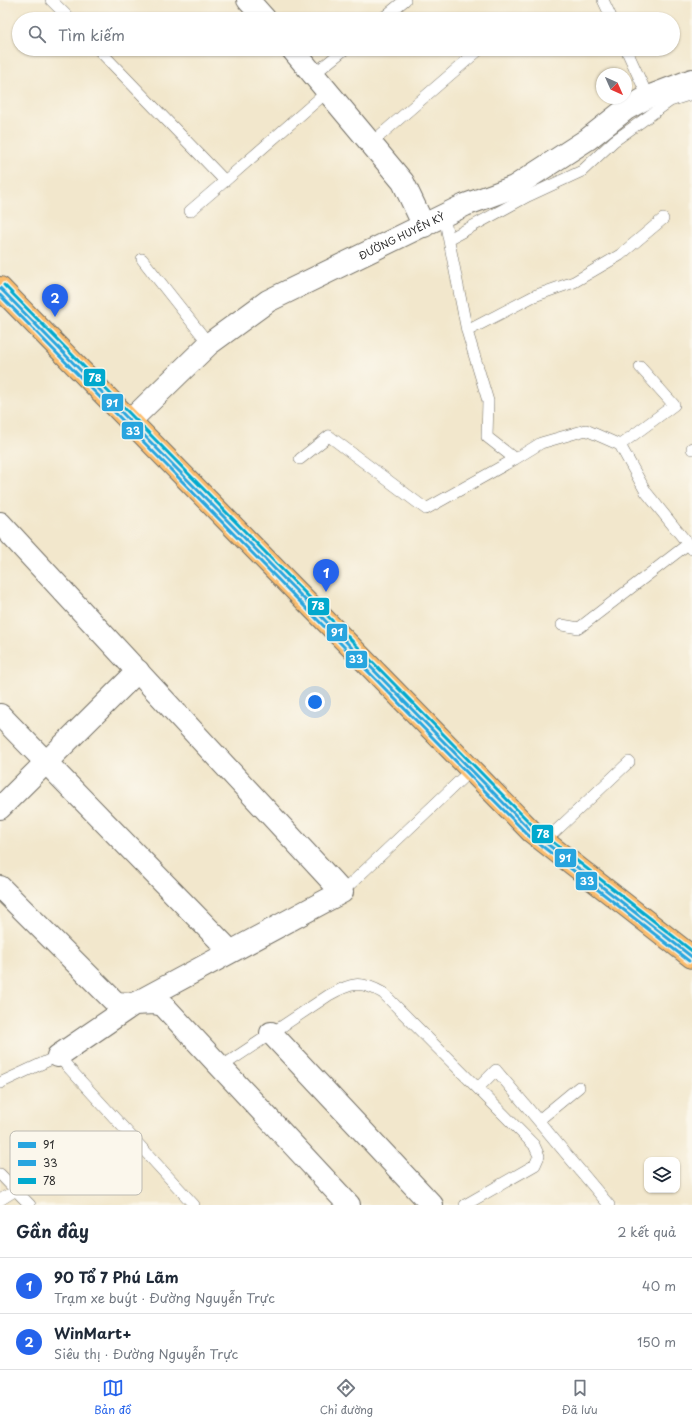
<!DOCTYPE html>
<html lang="vi">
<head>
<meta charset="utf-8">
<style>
	:root { --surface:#fff; --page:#f2f2f3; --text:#1f2937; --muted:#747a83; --line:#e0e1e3; --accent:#2563eb }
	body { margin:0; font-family:"Playpen Sans",sans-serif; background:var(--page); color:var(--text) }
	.controls { position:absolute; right:12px; bottom:12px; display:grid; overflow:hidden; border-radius:8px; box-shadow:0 1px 3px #0004 }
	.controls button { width:36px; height:36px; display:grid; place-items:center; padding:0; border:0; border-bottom:1px solid var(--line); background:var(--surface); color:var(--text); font:20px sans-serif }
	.compass { position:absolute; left:596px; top:68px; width:36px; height:36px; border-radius:50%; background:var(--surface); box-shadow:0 1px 3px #0004; rotate:135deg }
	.you { position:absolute; left:315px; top:702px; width:14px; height:14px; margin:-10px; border:3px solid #fff; border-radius:50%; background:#1a73e8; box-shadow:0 0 0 6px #1a73e833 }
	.badge { display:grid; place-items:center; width:26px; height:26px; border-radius:50%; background:var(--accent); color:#fff; font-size:13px; font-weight:700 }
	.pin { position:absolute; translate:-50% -33px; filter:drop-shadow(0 1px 2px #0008) }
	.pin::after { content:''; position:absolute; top:21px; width:14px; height:12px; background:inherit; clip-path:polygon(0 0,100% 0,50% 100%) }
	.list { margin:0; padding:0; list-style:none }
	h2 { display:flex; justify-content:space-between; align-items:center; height:52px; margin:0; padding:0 16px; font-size:17px }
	h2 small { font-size:13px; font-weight:400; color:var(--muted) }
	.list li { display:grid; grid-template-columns:26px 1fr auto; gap:12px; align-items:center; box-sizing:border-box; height:56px; padding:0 16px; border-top:1px solid var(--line) }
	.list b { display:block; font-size:15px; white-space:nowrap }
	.list p { margin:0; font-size:13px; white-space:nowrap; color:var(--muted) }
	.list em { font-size:13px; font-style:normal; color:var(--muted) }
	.icon { flex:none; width:22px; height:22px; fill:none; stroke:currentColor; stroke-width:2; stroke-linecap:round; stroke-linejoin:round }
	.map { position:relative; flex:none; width:692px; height:1205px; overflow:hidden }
	.search { position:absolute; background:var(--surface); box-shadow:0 1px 3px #0004; left:12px; right:12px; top:12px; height:44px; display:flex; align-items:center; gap:10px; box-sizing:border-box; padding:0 14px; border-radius:22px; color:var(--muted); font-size:15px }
	.sheet { height:164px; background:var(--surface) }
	nav { display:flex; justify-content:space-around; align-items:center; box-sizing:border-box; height:56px; border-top:1px solid var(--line); background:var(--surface); font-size:11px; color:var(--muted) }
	nav a { display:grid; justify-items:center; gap:2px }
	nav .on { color:var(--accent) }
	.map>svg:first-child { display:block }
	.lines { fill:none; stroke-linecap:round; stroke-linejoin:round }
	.lane-casing { stroke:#716d63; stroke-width:12 }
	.street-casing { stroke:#716d63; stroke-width:24 }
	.highway-casing { stroke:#716d63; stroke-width:24 }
	.lane { stroke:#fff; stroke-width:11 }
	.street { stroke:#fff; stroke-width:22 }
	.highway { stroke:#fbbd6e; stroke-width:22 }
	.bus-1-casing { stroke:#fbf7ec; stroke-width:6 }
	.bus-2-casing { stroke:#fbf7ec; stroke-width:6 }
	.bus-3-casing { stroke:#fbf7ec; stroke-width:6 }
	.bus-1 { stroke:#28a5df; stroke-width:3 }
	.bus-2 { stroke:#28a5df; stroke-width:3 }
	.bus-3 { stroke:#00a9ce; stroke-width:3 }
	.labels { text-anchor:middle; stroke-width:3; stroke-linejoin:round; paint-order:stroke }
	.street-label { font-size:10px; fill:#2b2b2b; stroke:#fbf7ec }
	.key { fill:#fbf7ec; stroke:#bdbab2; stroke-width:1 }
	.key-label { font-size:11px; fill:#2b2b2b }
	.line-badge { stroke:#fbf7ec; stroke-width:1.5 }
	.badge-label { font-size:11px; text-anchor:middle; font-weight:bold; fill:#fff }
</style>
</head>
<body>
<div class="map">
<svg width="692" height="1205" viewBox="0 0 692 1205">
	<rect width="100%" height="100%" fill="#fbf7ec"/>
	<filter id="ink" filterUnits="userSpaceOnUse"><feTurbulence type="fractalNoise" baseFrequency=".025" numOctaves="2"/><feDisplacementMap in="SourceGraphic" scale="8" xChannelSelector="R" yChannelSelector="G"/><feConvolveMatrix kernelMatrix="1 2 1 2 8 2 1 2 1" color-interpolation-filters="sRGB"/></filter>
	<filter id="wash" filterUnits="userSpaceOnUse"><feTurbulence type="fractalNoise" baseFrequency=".012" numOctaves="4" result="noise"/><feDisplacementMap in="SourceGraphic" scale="16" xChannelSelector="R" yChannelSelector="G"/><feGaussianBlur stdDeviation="0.9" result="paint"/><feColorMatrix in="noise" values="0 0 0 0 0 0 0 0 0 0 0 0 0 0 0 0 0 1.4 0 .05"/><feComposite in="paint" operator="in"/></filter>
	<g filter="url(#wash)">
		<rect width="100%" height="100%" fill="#f2e7cc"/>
	</g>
	<g filter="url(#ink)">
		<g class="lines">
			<g class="lane-casing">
				<path id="lane" d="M51,0L70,19
					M603,0L612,19
					M382,19L405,0
					M98,49L225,181L328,91
					M626,49L648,97
					M314,74L345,49
					M370,144L480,49
					M190,211L225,181
					M444,216L467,331
					M663,219L620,255L574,282L534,296L467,331L488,401L487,437L515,459L541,443L586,430L620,445L646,492L692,549
					M449,239L528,196L582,171L614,141L670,101L692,94
					M142,259L209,344
					M620,445L674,405L640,367
					M692,448V449
					M300,459L329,436L426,509L515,459
					M562,625L579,628L688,544
					M544,842L629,762
					M342,892L471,770
					M221,1067L329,995C351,983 360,980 383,993L534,1145L539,1156L535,1165L465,1205
					M0,1083L58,1056L194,1205
					M478,1088L496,1070L609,1205
					M539,1120L579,1087
					M0,1174L30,1205
					M0,1200L16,1190"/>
			</g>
			<g class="street-casing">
				<g id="street">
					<path d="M248,0L265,19"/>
					<path d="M292,49L403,182L424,226"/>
					<path id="s1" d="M130,421L209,344L268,301L465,205L514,187L588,139L626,109L648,97L692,80"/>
					<path d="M0,523L342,892L134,1004L116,1003L0,887"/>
					<path d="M0,715L230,951"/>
					<path d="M0,808L138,671"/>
					<path d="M271,1033L432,1205"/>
					<path d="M58,1056L134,1004L154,1003L163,1005L349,1205"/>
				</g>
			</g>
			<g class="highway-casing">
				<path id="highway" d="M0,288L532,832L692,957"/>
			</g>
			<use href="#lane" class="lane"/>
			<use href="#street" class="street"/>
			<use href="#highway" class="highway"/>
			<g class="bus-1-casing">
				<path id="bus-1" d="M0,288L532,832L692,957"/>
			</g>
			<g class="bus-2-casing">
				<path id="bus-2" d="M0,295L528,835L689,961"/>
			</g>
			<g class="bus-3-casing">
				<path id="bus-3" d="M4,285L535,828L692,951"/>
			</g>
			<use href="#bus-1" class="bus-1"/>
			<use href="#bus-2" class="bus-2"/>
			<use href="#bus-3" class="bus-3"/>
		</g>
	</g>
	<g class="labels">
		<g class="street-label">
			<text dy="4" stroke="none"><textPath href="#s1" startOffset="332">ĐƯỜNG HUYỀN KỲ</textPath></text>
		</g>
	</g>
	<rect x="10" y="1131" width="132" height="64" rx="6" class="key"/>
	<rect x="18" y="1142" width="18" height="6" fill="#28a5df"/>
	<rect x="18" y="1160" width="18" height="6" fill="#28a5df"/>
	<rect x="18" y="1178" width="18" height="6" fill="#00a9ce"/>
	<g class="key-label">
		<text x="43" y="1149">91</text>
		<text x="43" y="1167">33</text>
		<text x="43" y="1185">78</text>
	</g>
	<g class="line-badge">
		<rect x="83" y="368" width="23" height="19" rx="4" fill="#00a9ce"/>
		<rect x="101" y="393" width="23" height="19" rx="4" fill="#28a5df"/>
		<rect x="121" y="421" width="23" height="19" rx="4" fill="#28a5df"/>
		<rect x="307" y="597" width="23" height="19" rx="4" fill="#00a9ce"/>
		<rect x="326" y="623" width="22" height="19" rx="4" fill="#28a5df"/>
		<rect x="345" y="650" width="23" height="19" rx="4" fill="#28a5df"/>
		<rect x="531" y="824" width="23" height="20" rx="4" fill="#00a9ce"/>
		<rect x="554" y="848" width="23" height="20" rx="4" fill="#28a5df"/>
		<rect x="575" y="871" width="23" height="20" rx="4" fill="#28a5df"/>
	</g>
	<g class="badge-label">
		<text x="95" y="382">78</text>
		<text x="112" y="407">91</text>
		<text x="133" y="435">33</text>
		<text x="318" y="610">78</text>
		<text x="337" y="636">91</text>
		<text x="356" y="663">33</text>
		<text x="543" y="838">78</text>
		<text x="565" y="862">91</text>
		<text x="587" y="885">33</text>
	</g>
</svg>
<div class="controls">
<button><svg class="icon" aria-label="layers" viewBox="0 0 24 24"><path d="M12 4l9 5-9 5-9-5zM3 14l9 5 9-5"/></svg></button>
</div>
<svg class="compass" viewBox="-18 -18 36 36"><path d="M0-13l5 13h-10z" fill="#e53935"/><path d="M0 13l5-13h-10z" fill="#747a83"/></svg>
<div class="you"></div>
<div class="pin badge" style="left:326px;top:592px">1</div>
<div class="pin badge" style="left:55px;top:317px">2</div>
<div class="search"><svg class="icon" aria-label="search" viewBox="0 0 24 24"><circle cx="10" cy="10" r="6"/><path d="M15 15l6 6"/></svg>Tìm kiếm</div>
</div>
<section class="sheet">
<h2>Gần đây<small>2 kết quả</small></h2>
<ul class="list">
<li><span class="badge">1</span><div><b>90 Tổ 7 Phú Lãm</b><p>Trạm xe buýt · Đường Nguyễn Trực</p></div><em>40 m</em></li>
<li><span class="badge">2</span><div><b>WinMart+</b><p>Siêu thị · Đường Nguyễn Trực</p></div><em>150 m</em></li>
</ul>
</section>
<nav>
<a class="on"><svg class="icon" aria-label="map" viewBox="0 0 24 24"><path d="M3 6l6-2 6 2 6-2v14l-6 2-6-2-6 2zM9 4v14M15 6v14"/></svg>Bản đồ</a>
<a><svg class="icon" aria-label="directions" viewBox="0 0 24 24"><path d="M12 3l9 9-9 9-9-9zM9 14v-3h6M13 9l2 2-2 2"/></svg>Chỉ đường</a>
<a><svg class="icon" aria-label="saved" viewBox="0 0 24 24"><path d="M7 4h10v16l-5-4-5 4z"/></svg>Đã lưu</a>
</nav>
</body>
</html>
